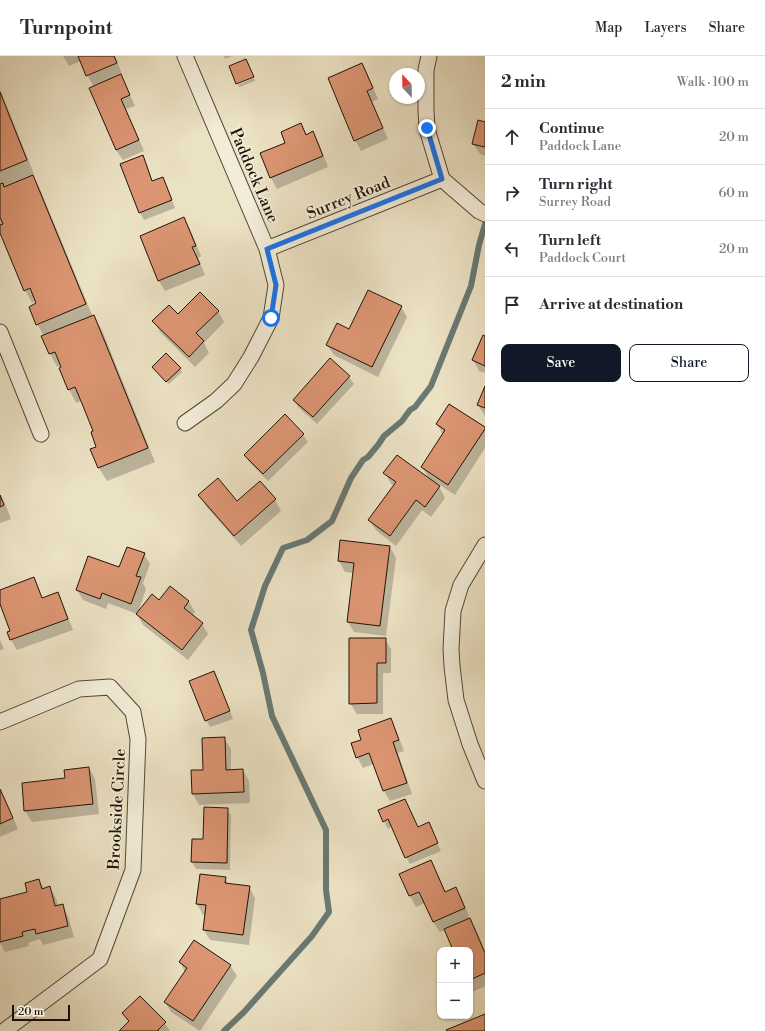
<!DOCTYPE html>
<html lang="en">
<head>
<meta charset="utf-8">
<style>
	:root { --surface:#fff; --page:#f2f2f3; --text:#2b2b33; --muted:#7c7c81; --line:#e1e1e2; --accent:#111827 }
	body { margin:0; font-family:"Libre Bodoni",serif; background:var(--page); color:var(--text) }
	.controls { position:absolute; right:12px; bottom:12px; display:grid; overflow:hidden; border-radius:8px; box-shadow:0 1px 3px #0004 }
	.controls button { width:36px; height:36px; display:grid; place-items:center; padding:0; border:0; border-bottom:1px solid var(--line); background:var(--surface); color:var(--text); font:20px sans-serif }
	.compass { position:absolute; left:389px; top:12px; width:36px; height:36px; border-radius:50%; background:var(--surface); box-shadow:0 1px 3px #0004; rotate:338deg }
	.scale { position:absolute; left:12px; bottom:10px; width:58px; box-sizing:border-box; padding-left:4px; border:2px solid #1f1406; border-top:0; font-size:11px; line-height:14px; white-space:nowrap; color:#1f1406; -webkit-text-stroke:3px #f2ecd8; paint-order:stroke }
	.stop { position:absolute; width:12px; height:12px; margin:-9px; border:3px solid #1a73e8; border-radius:50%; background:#fff }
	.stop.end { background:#1a73e8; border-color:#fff; box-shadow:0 1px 4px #0008 }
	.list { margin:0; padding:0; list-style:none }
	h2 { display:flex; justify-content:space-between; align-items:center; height:52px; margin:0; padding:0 16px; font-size:17px }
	h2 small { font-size:13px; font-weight:400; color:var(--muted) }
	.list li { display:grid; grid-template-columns:26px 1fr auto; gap:12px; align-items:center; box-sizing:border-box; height:56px; padding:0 16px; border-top:1px solid var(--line) }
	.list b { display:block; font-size:15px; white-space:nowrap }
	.list p { margin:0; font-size:13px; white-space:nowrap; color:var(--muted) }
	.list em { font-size:13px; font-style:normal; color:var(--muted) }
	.actions { display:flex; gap:8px; padding:12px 16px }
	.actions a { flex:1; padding:9px 0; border:1px solid var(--accent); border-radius:8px; text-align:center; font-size:14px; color:var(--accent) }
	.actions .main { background:var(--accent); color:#fff }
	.icon { flex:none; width:22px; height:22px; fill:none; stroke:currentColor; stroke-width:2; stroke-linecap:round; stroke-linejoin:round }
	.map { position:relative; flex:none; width:485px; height:975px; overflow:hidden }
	header { display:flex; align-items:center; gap:24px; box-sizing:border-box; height:56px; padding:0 20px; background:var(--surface); border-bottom:1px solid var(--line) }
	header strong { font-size:19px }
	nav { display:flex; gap:22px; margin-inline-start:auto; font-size:14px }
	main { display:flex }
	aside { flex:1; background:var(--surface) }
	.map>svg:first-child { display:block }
	.shadow { fill:#0003 }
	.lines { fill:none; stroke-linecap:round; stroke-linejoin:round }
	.stream { stroke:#697973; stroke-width:6 }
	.building { fill:#dc9573; stroke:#1f1406 }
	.street-casing { stroke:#524735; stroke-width:17 }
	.street { stroke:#f2ecd8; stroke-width:15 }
	.route { stroke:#1a73e8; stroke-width:5 }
	.labels { text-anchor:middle; stroke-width:3.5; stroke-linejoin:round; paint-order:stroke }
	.street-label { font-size:16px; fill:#1f1406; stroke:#f2ecd8 }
</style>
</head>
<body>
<header>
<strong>Turnpoint</strong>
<nav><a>Map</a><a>Layers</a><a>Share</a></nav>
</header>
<main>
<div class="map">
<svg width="485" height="975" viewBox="0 0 485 975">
	<rect width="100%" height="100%" fill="#ebe1c3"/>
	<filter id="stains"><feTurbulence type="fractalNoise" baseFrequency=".005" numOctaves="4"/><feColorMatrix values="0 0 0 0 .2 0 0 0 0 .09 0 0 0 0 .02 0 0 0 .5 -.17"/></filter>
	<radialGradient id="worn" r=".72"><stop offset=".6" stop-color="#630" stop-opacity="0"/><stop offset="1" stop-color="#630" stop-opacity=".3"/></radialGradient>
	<path class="shadow" d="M63,0H115L122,18L120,19L126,30L135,50L126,53L144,95L123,104L116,94L94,31L87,19L81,5L69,10Z
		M224,0H232L225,3Z
		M362,8L368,19L378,43L372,46L388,83L361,95L355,84Z
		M254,22L255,25L239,31L238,29Z
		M0,33L34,118L32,119L40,133L93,261H94L102,274L155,406L107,425L99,412L92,394L98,391L95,376L82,345L76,347L69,333L62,309L57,311L50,298L43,281L44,280L37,268V248L36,245L32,247L25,234L0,174Z
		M485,67V100L480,98L473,88Z
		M301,68L307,79L312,77L319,87L328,111L277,133L271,122L261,98L287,87Z
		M142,101L146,108L153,126L162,122L166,129L175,152L144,164L140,157Z
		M184,163L190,173L201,200L198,202L205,219L165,235L159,225L141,181Z
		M401,251L407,261L378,321L334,299L327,289L350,274Z
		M218,255L224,266L204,287L209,297L195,311L160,276L154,265L178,260Z
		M485,281V317L479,315L473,304Z
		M331,304L349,321L354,328L317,368L298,351L294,344Z
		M180,313L182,316L169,328L155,314Z
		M485,332V360L478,349Z
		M285,360L303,379L308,386L268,425L249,406L245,399Z
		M437,368L485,372V392L455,439L437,427L445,442L431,461L422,454L396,490L376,474L369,464L394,430L391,428L385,417L430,424L422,411L443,379Z
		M260,427L275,444L281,455L241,490L206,450L200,440L237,446Z
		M0,438L4,445L11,463L0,467Z
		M341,485L390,491L396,502L386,580L354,576L348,566L354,517L345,516L339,505Z
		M144,498L150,508L143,527L146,533L138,557L160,545L170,531L189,546L195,556L192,560L202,568L208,578L188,604L143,569L137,558L108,547L106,553L83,544L77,534L119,513Z
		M33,522L39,533L43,543L57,537L63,548L73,574L17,594L11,584L8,576L11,575L0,546V535Z
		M385,583L391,593V617H383V658H357L350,647Z
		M0,584L4,593L0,594Z
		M214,617L218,624L233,663L210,671L206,664Z
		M390,663L396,674L404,695L398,697L412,738L390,745L384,735L374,708L363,712L357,701L362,684Z
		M224,682L231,693V715L243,714L249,725L250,747L199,749L193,738L192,715H204Z
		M89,712L95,723L99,758L32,766L25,755L23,728L66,723Z
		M0,734L4,740L18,773L0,781Z
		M405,744L418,772L432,775L441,795L410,808L406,801L392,770L388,773L384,765Z
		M227,753L231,760L230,814L196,813L192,806L193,784H204Z
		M430,806L437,816L446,837L456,832L462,843L470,863L476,874L485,895V930L470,937V894H454L445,874L440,876L433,866L425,847L416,851L410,840L401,819Z
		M225,822L229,829L249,831L255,842L249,889L210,884L204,874L206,859H203L197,848Z
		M39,824L44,833L50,832L56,842L58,850L62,849L68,860L74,881L43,889L40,883L28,887L29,890L5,896L0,887V845L28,837Z
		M180,906L230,909L237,920L200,975L171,956L165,946L185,916Z
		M140,941L165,967L170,975H120L129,967L123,958Z"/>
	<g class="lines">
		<path class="stream" d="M224,975L244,956L312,880L329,856L326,834V774L272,660L263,617L251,574L265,530L283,492L307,484L332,465L351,422L363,404L368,401L378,389L384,380L402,365L410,354L415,351L431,330L471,230L479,189L485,168"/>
	</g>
	<path class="building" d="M78,0H114L117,7L86,20Z
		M246,3L254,21L236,28L229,10Z
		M362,7L373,32L367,35L383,72L354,85L328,22Z
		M121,18L130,39L121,43L139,84L116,94L89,32Z
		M0,36L27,104L0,115Z
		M478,64L485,66V91L472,88Z
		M301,67L306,79L313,75L323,100L270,122L260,97L285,87L281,76Z
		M143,99L152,125L163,121L172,144L139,157L120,108Z
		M33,119L86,248L36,269L29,251L36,247L30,232L24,235L0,177V169L3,168L0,161V128L3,127L4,131Z
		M184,161L196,190L192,191L200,208L158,225L140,180Z
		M368,234L402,250L372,311L326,289L337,267L349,273Z
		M200,236L219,255L196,277L204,285L189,301L152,265L169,249L178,258Z
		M94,259L148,392L98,412L90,393L96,391L91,376L93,375L83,350L75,331L68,334L59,312L61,311L55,296L49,298L41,280Z
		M483,279L485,280V310L472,304Z
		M166,297L181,312L166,326L152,311Z
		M330,302L350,320L313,361L293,344Z
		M485,330V352L477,349Z
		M449,348L485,371V373L448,429L421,411L445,374L436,368Z
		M285,358L304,378L263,418L244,399Z
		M397,399L440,430L425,451L416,444L390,480L368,464L396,426L383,417Z
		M218,422L237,445L260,425L276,443L234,480L198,439Z
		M0,439L4,449L0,451Z
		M340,484L390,490L380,570L347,566L354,507L338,505Z
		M127,491L145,497L136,520L141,521L131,548L102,537L100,543L76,534L88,500L119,511Z
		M34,521L42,542L58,536L68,563L10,584L7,576L10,575L0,548V534Z
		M170,530L189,545L184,552L203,567L182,594L136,558L152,538L159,544Z
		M349,582H386V607H377V647L349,648Z
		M214,615L230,655L205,665L189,625Z
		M391,662L399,684L393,686L407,727L383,735L369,697L356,702L351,687L361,684L358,674Z
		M225,681L226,714L243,713L244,736L192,738L191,714H203L202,682Z
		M89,711L93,748L24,755L22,727L65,722L64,714Z
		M0,733L13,762L0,768Z
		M405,743L418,771L429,766L438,787L405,802L388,763L383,766L378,754Z
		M204,751L228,752L227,807L191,806L192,783H203Z
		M431,804L445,836L456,831L465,852L433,866L419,836L409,840L399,818Z
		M200,818L226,821L225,827L250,830L243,879L203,874L206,849L196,848Z
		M39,823L42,833L50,830L55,850L63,848L68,870L36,878L35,873L22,876L23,880L0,886V843L27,836L25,827Z
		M470,862L485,897V917L470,924V894H453L444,873Z
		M194,884L231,909L193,965L164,946L187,912L179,906Z
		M140,940L166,966L158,974L159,975H119L129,965L122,957Z
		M485,958V975H447L446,974Z"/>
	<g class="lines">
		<g class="street-casing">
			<path id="street" d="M185,0L267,193L276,229L271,262L251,301L234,328L216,345L185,367
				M429,0L426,14V54L427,73L442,123L479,155L485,158
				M267,193L442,123
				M0,276L41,378
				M485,489L461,529L453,555L451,593L452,610L456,644L470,688L485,725
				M0,666L79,633L110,631L133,656L138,683L133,814L100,903L4,975"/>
		</g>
		<use href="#street" class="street"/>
	</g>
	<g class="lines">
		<path class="route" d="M271,262L276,229L267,193L442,123L427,72"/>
	</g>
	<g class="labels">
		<g class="street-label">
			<text transform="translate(255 119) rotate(67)" y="6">Paddock Lane</text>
			<text transform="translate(348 141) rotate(-22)" y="6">Surrey Road</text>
			<text transform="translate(116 753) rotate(-87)" y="6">Brookside Circle</text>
		</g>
	</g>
	<rect width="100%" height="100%" filter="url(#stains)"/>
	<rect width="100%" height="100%" fill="url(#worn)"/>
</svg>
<div class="controls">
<button>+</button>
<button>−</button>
</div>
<svg class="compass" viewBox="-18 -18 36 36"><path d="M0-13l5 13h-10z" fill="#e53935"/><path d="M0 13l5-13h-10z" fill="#7c7c81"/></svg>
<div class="scale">20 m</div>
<div class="stop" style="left:271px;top:262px"></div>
<div class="stop end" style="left:427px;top:72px"></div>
</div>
<aside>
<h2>2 min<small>Walk · 100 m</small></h2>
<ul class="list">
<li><svg class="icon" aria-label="ahead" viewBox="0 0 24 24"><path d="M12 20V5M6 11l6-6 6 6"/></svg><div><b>Continue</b><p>Paddock Lane</p></div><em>20 m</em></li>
<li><svg class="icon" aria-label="right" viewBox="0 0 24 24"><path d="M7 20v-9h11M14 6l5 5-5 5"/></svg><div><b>Turn right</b><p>Surrey Road</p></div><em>60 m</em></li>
<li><svg class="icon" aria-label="left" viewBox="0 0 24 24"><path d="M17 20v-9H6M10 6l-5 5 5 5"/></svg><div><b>Turn left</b><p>Paddock Court</p></div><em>20 m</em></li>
<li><svg class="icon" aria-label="arrive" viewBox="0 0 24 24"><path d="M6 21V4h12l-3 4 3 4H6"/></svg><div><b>Arrive at destination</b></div></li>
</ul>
<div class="actions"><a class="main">Save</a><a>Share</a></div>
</aside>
</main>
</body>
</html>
